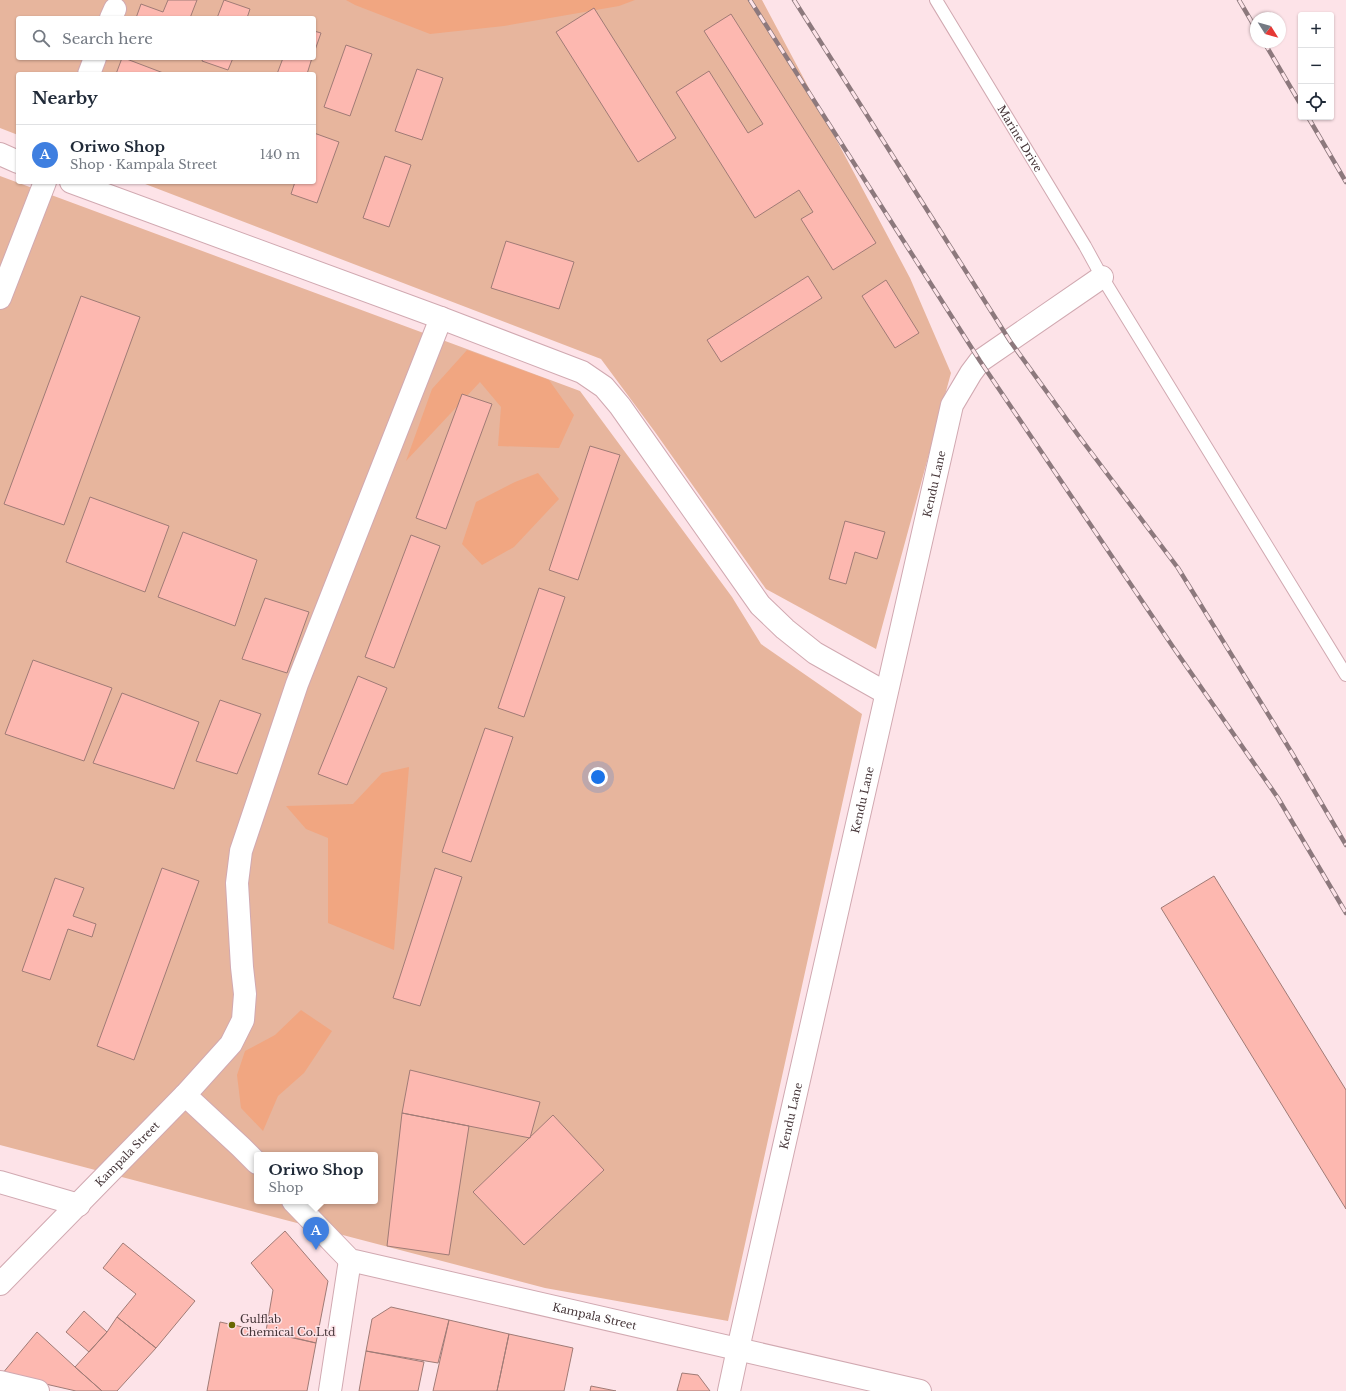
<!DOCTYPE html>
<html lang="en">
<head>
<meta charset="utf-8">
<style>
	:root { --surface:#fff; --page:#f2f2f3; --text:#1f2937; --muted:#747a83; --line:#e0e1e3; --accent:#1a73e8 }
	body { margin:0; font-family:"Libre Baskerville",serif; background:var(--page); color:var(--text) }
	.controls { position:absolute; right:12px; top:12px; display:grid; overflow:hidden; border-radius:4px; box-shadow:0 1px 3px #0004 }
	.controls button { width:36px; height:36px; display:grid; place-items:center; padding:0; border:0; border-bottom:1px solid var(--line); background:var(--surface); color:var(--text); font:20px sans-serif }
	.compass { position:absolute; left:1250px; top:12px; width:36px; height:36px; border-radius:50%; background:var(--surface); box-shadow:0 1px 3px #0004; rotate:127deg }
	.you { position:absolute; left:598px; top:777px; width:14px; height:14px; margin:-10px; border:3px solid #fff; border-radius:50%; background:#1a73e8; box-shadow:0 0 0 6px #1a73e833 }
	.badge { display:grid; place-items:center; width:26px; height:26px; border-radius:50%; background:var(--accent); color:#fff; font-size:13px; font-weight:700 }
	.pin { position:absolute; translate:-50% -33px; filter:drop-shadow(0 1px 2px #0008) }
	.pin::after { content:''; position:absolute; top:21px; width:14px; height:12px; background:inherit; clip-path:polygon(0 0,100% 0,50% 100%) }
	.popup { position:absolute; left:254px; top:1152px; width:124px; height:52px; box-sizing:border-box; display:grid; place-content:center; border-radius:4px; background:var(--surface); filter:drop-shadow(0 1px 3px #0005); font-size:13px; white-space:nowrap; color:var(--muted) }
	.popup b { font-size:15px; color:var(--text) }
	.popup::after { content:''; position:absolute; left:50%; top:100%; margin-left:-8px; border:8px solid transparent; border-top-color:var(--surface) }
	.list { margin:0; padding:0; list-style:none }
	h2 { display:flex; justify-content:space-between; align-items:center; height:52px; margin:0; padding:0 16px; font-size:17px }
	h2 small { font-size:13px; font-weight:400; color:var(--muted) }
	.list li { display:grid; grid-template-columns:26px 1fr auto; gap:12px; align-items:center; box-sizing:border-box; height:60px; padding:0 16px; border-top:1px solid var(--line) }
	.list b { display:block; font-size:15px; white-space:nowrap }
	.list p { margin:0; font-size:13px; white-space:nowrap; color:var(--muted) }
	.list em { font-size:13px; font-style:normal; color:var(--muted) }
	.icon { flex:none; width:22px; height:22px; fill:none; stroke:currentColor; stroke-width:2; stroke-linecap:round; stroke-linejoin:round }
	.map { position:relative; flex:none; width:1346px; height:1391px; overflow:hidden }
	.search { position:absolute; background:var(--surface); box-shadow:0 1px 3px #0004; left:16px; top:16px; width:300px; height:44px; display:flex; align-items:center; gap:10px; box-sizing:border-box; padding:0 14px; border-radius:4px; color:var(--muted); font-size:15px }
	.panel { position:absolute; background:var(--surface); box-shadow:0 1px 3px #0004; left:16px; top:72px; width:300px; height:112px; border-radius:4px }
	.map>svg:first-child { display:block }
	.green { fill:#e7b59d; fill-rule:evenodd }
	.forest { fill:#f1a681 }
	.building { fill:#fdb8b0; stroke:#a07b76 }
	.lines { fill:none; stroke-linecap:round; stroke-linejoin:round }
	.service-casing { stroke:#d1a9b1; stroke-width:14 }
	.minor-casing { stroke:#d1a9b1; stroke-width:24 }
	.service { stroke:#fff; stroke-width:12 }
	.minor { stroke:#fff; stroke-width:22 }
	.rail-casing { stroke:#8d797d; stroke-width:4.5 }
	.rail { stroke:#fde3e8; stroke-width:3; stroke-dasharray:9; stroke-linecap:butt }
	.poi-dot { fill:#696600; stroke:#fde3e8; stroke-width:1.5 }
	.labels { text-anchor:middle; stroke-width:3; stroke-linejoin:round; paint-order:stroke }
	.street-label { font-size:11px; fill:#463639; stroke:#fde3e8 }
	.poi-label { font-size:11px; fill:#463639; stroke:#fde3e8; text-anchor:start }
</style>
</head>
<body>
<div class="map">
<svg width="1346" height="1391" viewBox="0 0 1346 1391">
	<rect width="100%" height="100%" fill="#fde3e8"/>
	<path class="green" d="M0,0H762L910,278L951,373L876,649L766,589L655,432L601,359L140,182H314V74H18V135L0,128ZM18,18H314V58H18Z
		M0,176L580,391L732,597L761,644L862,714L728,1321L545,1288L0,1145ZM257,1155H375V1201H257Z"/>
	<path class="forest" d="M346,0H635L619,6L504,26L430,34L355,5Z
		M467,350L549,380L574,415L559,448L498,446L501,407L480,382L406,461L432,389Z
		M538,473L559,499L514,547L482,565L462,544L476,502L515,482Z
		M409,767L394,950L328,923V838L306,829L286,806L353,804L382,773Z
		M301,1010L332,1031L304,1073L278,1096L263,1131L241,1108L237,1075L245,1051L275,1035Z"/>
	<path class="building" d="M168,0H197L190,18H136L141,4L163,12Z
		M224,0L250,9L247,18H217Z
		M594,8L676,138L638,162L556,32Z
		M731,14L876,243L833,270L801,219L813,212L799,190L755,218L676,92L709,71L748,133L763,124L704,31Z
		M314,31L321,33L314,53Z
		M346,45L372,54L350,116L324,107Z
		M122,58H124L166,74H116Z
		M203,58H233L228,70L202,61Z
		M283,58H312L307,74H277Z
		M417,69L443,78L422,140L395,131Z
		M314,133L339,142L317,203L291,194L295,182H314Z
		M385,156L411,165L389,227L363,218Z
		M506,241L574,262L559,309L491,288Z
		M808,276L822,298L721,362L707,340Z
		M886,280L919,333L895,348L862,296Z
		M81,296L140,317L64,525L4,504Z
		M462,394L492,404L446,529L416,518Z
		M590,446L620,455L578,580L549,570Z
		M90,497L169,526L145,592L66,562Z
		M845,521L885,532L877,559L855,552L846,584L829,579Z
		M183,532L257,560L235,626L158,597Z
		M411,535L440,546L394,668L365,657Z
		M539,588L565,597L524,717L498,708Z
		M265,598L309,612L287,673L242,659Z
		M33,660L112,688L84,761L5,734Z
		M358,676L387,688L347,785L318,774Z
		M122,693L199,722L174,789L93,763Z
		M220,700L261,714L237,774L196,761Z
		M485,728L513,737L471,862L442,852Z
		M162,868L199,881L134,1060L97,1046Z
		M435,868L462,877L420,1006L393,998Z
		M1214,876L1346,1090V1209L1161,908Z
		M55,878L84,888L73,916L96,924L92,937L68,929L50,980L22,971Z
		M410,1070L540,1102L530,1138L402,1113Z
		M402,1113L469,1126L449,1255L387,1246Z
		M553,1115L604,1170L524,1245L473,1192Z
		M285,1231L328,1281L316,1343L266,1331L273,1290L251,1263Z
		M123,1243L195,1301L156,1348L117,1317L136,1294L103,1268Z
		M391,1307L449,1320L438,1363L366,1351L372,1319Z
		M84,1311L107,1332L89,1352L66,1332Z
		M117,1317L156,1348L117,1391H102L75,1367L107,1332Z
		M449,1320L509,1334L497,1391H433Z
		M220,1322L316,1343L307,1391H207Z
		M37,1332L75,1367L102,1391H76L2,1374Z
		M509,1334L573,1348L564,1391H497Z
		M366,1351L424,1362L418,1391H359Z
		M682,1373L698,1375L710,1391H677Z
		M591,1386L616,1391H590Z"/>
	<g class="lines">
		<g class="service-casing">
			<g id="service">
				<path id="s1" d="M936,0L1085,246L1102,277L1346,675"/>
			</g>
		</g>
		<g class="minor-casing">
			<g id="minor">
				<path d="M111,18L115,9"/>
				<path d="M89,74L95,58"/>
				<path d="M0,154L18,162"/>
				<path d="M71,182L441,318L582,372L604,387L620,406L760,605L785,629L815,653L886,693"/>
				<path d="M0,298L45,182"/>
				<path d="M185,1095L231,1044L243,1020L245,994L242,967L237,883L241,851L297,684L441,318"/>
				<path d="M0,1182L79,1205"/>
				<path id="s2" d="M293,1201L350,1260L920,1391"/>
				<path id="s3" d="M0,1284L185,1095L241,1147L257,1163"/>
				<path d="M0,1382L38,1391"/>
				<path d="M330,1391L350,1260"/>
				<path id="s4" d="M729,1391L738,1349L952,405L971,373L980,361L1102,277"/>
			</g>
		</g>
		<use href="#service" class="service"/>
		<use href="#minor" class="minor"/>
		<g class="rail-casing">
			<path id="rail" d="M750,0L980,361L1173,647L1278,798L1346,913
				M794,0L1010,341L1078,435L1178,568L1292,753L1346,845
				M1239,0L1256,29
				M1264,42L1301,105
				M1308,117L1346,182"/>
		</g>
		<use href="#rail" class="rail"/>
	</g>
	<circle class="poi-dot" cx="232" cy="1325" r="4"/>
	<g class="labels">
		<g class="street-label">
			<text dy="4" stroke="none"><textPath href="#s1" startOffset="162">Marine Drive</textPath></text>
			<text dy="4" stroke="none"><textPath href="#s4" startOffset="930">Kendu Lane</textPath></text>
			<text dy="4" stroke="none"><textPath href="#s4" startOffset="606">Kendu Lane</textPath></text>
			<text dy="4" stroke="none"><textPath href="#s4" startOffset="282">Kendu Lane</textPath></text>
			<text dy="4" stroke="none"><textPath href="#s3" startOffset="182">Kampala Street</textPath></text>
			<text dy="4" stroke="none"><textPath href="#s2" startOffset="333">Kampala Street</textPath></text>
		</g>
		<g class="poi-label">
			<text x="240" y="1323">Gulflab<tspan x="240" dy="13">Chemical Co.Ltd</tspan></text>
		</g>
	</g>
</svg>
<div class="controls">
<button>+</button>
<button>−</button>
<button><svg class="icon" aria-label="locate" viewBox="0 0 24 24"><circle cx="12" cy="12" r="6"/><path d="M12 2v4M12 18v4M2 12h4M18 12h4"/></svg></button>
</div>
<svg class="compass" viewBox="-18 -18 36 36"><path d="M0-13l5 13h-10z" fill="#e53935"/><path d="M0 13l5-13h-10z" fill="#747a83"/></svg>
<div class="you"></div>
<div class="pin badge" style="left:316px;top:1250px;background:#3f7fe0">A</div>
<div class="popup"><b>Oriwo Shop</b>Shop</div>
<div class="search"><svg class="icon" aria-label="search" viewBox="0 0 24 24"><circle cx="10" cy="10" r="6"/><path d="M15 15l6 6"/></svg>Search here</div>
<section class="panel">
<h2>Nearby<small></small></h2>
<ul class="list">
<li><span class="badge" style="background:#3f7fe0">A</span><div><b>Oriwo Shop</b><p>Shop · Kampala Street</p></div><em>140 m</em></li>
</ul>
</section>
</div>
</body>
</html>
